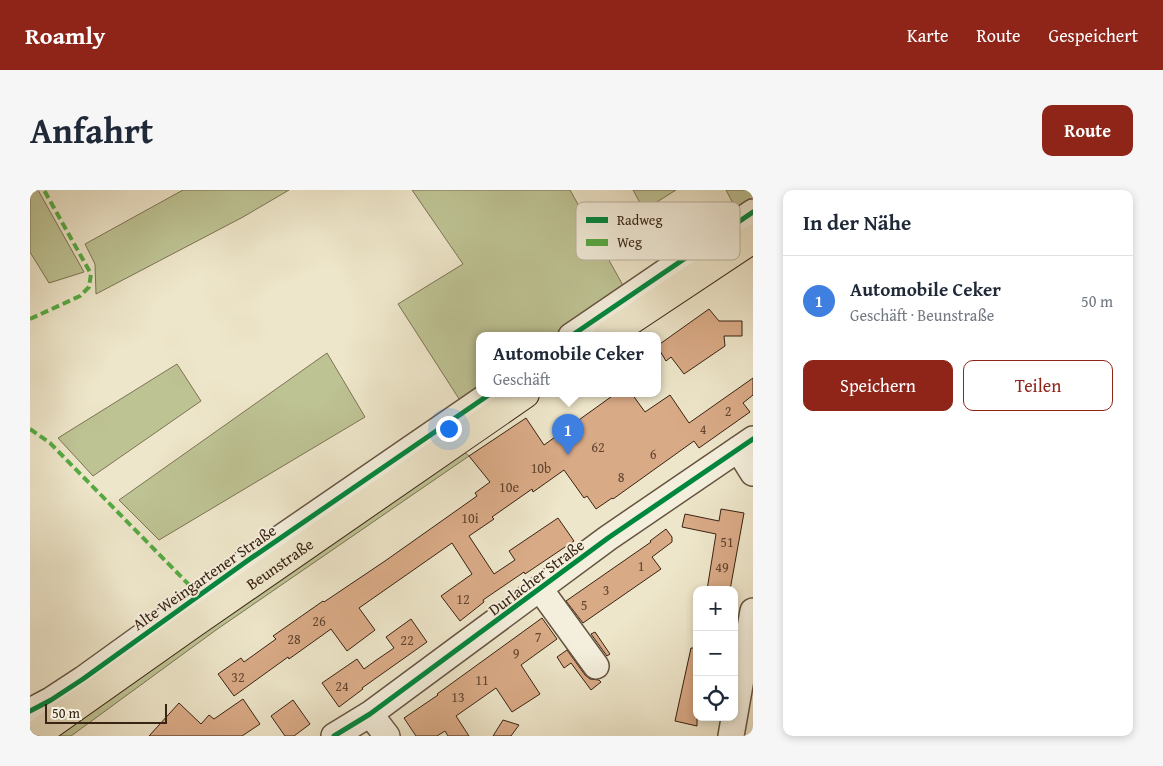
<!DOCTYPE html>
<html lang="de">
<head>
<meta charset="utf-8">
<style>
	:root { --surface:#fff; --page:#f6f6f7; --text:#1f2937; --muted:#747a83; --line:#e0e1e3; --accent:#8f2418 }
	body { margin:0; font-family:"Gentium Book Plus",serif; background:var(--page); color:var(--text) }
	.controls { position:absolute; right:15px; bottom:15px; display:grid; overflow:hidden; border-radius:10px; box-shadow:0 2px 8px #0003 }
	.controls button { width:45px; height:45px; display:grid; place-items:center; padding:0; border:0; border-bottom:1px solid var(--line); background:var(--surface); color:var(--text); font:25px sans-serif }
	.scale { position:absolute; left:15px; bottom:12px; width:122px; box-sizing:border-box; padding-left:5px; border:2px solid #392313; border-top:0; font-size:14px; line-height:18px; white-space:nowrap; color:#392313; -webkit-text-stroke:4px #f4efdd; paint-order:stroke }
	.you { position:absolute; left:418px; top:238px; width:18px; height:18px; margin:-12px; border:4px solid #fff; border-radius:50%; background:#1a73e8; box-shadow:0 0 0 8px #1a73e833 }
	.badge { display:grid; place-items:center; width:32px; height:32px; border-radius:50%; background:var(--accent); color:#fff; font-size:16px; font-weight:700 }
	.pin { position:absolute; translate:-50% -41px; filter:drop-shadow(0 1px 2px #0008) }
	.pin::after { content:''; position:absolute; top:26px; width:18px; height:15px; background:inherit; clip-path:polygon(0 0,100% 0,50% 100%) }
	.popup { position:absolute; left:446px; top:142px; width:185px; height:65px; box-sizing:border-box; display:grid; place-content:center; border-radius:10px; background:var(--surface); filter:drop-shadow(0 1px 4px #0005); font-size:16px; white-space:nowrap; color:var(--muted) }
	.popup b { font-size:19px; color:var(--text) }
	.popup::after { content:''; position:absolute; left:50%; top:100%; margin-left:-10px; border:10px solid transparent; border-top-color:var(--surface) }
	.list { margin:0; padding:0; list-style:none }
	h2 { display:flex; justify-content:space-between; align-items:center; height:65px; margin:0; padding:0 20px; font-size:21px }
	h2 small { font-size:16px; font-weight:400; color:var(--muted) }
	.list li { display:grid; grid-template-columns:32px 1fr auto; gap:15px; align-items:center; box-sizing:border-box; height:90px; padding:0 20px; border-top:1px solid var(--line) }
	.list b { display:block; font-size:19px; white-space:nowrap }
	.list p { margin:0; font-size:16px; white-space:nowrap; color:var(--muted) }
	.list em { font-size:16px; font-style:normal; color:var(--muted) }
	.actions { display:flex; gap:10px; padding:15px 20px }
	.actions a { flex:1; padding:11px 0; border:1px solid var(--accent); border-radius:10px; text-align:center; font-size:18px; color:var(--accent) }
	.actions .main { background:var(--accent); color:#fff }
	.icon { flex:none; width:28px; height:28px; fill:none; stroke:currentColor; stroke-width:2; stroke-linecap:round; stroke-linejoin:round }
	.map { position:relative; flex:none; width:723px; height:546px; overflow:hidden; border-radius:10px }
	header { display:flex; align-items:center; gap:30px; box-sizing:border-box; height:70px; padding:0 25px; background:var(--accent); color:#fff }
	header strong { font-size:24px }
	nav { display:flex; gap:28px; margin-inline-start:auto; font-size:18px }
	.intro { display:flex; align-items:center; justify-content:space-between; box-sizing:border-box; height:120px; padding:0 30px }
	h1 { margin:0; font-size:35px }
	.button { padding:12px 22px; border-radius:10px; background:var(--accent); color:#fff; font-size:18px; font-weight:700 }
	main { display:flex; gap:30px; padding:0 30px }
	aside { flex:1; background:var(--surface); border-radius:10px; box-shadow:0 2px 8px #0003 }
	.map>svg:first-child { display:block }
	.green { fill:#bec394; stroke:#7c7354 }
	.building { fill:#d9aa86; stroke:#392313 }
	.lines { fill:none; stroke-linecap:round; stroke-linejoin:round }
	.minor-casing { stroke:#665441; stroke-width:28 }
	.major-casing { stroke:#392313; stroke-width:30 }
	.minor { stroke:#f4efdd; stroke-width:25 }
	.major { stroke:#eee6ca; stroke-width:28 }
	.quiet { stroke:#55aa42; stroke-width:4; stroke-dasharray:8 4; stroke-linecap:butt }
	.cycleway-casing { stroke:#f4efdd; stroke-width:8 }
	.cycleway { stroke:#00873e; stroke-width:5 }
	.labels { text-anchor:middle; stroke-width:4; stroke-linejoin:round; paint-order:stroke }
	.number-label { font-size:14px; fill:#614530 }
	.street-label { font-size:16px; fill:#392313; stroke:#f4efdd }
	.key { fill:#f4efdd; stroke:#bcb2a0; stroke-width:1 }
	.key-label { font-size:14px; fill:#392313 }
</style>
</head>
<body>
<header>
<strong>Roamly</strong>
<nav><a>Karte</a><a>Route</a><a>Gespeichert</a></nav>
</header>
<div class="intro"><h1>Anfahrt</h1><a class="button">Route</a></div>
<main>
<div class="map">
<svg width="723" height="546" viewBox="0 0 723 546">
	<rect width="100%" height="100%" fill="#eee6ca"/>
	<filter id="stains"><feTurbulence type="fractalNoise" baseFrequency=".004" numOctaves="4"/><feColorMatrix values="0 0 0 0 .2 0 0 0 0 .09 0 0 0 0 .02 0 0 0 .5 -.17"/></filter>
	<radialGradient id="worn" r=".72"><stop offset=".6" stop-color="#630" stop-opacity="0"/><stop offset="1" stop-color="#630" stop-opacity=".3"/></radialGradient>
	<path class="green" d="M0,0H8L54,82L19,93L0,62Z
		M153,0H259L213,27L66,104L65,74L55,54Z
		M382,0H540L595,99L530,146H449V204L433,215L368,114L433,74Z
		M603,0H646L614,20Z
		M696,0H723V14L708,23Z
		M297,163L335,227L129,350L89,310Z
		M147,174L171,211L63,286L28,248Z
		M431,259L439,266L186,440L41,546H20Z"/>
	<path class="building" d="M679,119L689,131H712V146H694L695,156L654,184L641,167L636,171L627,156Z
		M723,188V205L713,213L720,222L669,258L664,251L583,309L582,308L566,319L557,306L554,308L534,280L503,302L502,299L462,327L464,329L439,346L464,384L485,370L479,361L528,328L544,351L495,384L494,382L453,410L454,412L430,431L411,406L442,384L422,353L329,418L345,440L317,461L301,439L259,469L258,467L204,506L188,484L211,468L214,472L246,449L243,446L293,411L294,412L355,371L447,306L445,303L460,292L439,266L496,228L514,255L585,204H602L615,222L640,205L659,233Z
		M691,319L714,323L700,400H677L686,344L652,337L655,324L689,331Z
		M636,339L642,347V352L622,367L631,379L553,433L536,411L621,352L620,351Z
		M512,428L527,449L491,475L510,504L482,522L466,498L426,526L439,546H418L415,541L407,546H386L374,528L408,505L407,504Z
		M381,429L397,452L332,498L333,499L309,517L292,493L327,469L334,479L345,471L364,458L356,447Z
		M565,442L580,464L577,466L561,444Z
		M661,458H667V536L645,531Z
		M537,460L555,485L560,489L569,490L571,492L561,500L541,473L534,478L527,467Z
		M213,509L230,534L212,546H119L149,513L171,534L179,525L184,529Z
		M263,510L280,534L264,546H255L241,526Z
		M473,530L489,535L481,546H463Z"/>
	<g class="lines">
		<g class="minor-casing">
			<path id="minor" d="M541,146L723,22
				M708,259L723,283
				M510,399L566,476
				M0,521L21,510L53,489L217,371L460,204
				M340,524L357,546
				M304,546L340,524L578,348L723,249
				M701,546L723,421"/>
		</g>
		<g class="major-casing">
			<g id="major">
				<path d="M577,146L723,49"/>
				<path id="s1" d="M4,546L161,435L495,204"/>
			</g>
		</g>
		<use href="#minor" class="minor"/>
		<use href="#major" class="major"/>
		<path class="quiet" d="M0,129L50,106L59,97L61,84L14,0
			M0,239L20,253L170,406"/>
		<g class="cycleway-casing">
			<path id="cycleway" d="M541,146L723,22
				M0,521L21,510L53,489L217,371L460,204
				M304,546L340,524L578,348L723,249"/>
		</g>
		<use href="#cycleway" class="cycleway"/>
	</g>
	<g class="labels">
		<g class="number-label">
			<text x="698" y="226">2</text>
			<text x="673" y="244">4</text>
			<text x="568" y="262">62</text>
			<text x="623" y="269">6</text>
			<text x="511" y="283">10b</text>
			<text x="591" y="292">8</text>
			<text x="479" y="302">10e</text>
			<text x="440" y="333">10i</text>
			<text x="697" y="357">51</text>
			<text x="611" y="381">1</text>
			<text x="692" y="382">49</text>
			<text x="576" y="405">3</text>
			<text x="433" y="414">12</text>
			<text x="554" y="420">5</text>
			<text x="289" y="436">26</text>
			<text x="508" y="452">7</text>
			<text x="264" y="454">28</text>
			<text x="377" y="455">22</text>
			<text x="486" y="468">9</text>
			<text x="208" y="492">32</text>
			<text x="452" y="495">11</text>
			<text x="312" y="501">24</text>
			<text x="428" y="512">13</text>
		</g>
		<g class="street-label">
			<text dy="6" stroke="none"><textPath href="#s1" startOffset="300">Beunstraße</textPath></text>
			<text transform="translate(174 387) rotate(-35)" y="6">Alte Weingartener Straße</text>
			<text transform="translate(506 387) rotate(-37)" y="6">Durlacher Straße</text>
		</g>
	</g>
	<rect x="546" y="12" width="164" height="58" rx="8" class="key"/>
	<rect x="556" y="27" width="22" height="6" fill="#00873e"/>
	<rect x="556" y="49" width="22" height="7" fill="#55aa42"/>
	<g class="key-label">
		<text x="587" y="35">Radweg</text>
		<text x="587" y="57">Weg</text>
	</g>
	<rect width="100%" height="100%" filter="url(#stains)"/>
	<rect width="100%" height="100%" fill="url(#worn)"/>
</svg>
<div class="controls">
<button>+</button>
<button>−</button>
<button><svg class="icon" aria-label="locate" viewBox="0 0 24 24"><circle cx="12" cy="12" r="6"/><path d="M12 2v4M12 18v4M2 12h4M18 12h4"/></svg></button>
</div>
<div class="scale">50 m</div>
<div class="you"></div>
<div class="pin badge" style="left:538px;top:265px;background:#3f7fe0">1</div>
<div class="popup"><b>Automobile Ceker</b>Geschäft</div>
</div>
<aside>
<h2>In der Nähe<small></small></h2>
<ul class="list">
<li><span class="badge" style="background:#3f7fe0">1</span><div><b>Automobile Ceker</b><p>Geschäft · Beunstraße</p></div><em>50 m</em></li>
</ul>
<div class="actions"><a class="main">Speichern</a><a>Teilen</a></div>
</aside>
</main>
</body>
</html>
